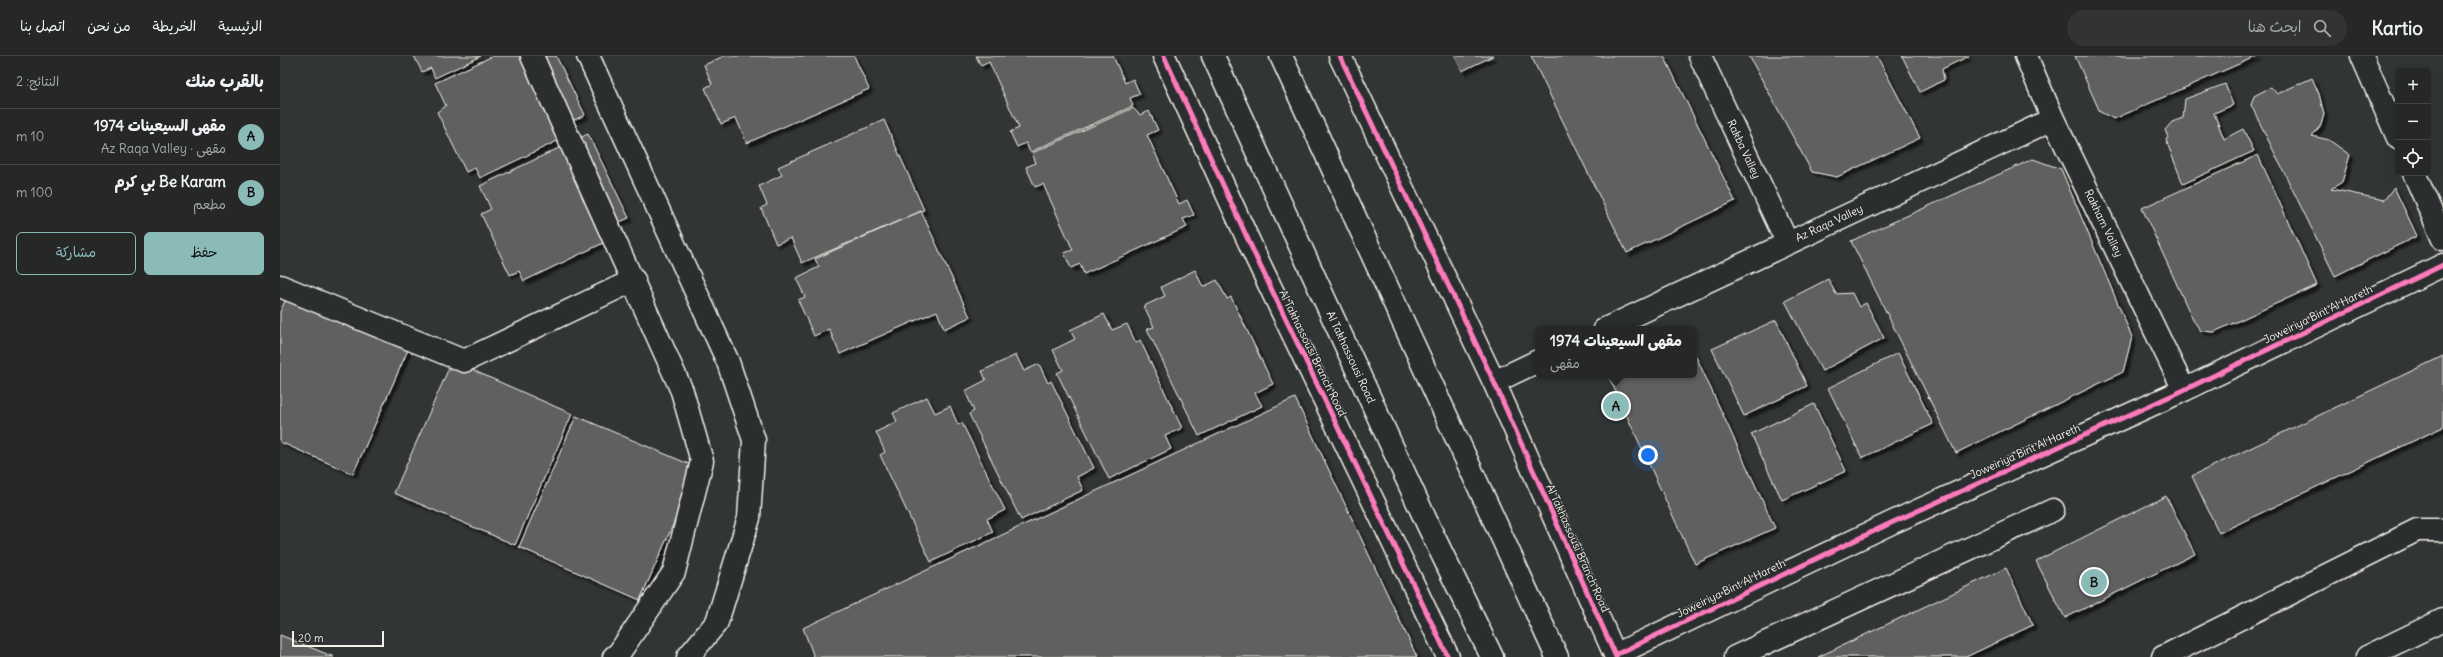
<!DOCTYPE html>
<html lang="ar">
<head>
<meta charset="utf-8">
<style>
	:root { --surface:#262828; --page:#323434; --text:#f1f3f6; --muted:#a4a6a8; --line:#424445; --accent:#8bbbb9 }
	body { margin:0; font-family:Delius,"Playpen Sans Arabic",sans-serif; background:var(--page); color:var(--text); direction:rtl }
	.controls { position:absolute; right:12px; top:12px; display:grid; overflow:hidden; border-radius:6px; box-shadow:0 4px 16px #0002 }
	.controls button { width:36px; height:36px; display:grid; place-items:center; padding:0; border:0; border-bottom:1px solid var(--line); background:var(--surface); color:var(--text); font:20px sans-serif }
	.scale { position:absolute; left:12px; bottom:10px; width:92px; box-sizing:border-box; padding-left:4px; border:2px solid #f4f1e8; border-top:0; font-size:11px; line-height:14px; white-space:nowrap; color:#f4f1e8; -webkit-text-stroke:3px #2a2d2e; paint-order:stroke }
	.you { position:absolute; left:1368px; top:399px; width:14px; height:14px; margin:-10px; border:3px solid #fff; border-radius:50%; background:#1a73e8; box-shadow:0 0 0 6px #1a73e833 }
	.badge { display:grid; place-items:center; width:26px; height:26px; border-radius:50%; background:var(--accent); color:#111; font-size:13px; font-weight:700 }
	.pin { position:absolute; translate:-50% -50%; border:2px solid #fff; box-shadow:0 1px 4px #0006 }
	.popup { position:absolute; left:1255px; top:270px; width:162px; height:52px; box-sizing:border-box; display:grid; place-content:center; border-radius:6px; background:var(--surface); filter:drop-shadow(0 1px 3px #0005); font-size:13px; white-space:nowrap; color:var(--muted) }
	.popup b { font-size:15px; color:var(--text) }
	.popup::after { content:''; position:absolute; left:50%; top:100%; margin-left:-8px; border:8px solid transparent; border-top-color:var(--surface) }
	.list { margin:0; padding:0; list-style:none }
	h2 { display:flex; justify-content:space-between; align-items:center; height:52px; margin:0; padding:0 16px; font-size:17px }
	h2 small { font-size:13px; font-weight:400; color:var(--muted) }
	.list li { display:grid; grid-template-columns:26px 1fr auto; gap:12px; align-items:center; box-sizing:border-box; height:56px; padding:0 16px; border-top:1px solid var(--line) }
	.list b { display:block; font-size:15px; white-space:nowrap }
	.list p { margin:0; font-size:13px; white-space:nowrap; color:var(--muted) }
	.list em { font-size:13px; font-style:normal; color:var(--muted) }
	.actions { display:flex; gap:8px; padding:12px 16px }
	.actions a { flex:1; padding:9px 0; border:1px solid var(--accent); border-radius:6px; text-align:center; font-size:14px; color:var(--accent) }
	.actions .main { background:var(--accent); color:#111 }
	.icon { flex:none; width:22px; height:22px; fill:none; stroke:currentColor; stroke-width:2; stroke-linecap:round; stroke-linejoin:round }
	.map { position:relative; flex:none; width:2163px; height:601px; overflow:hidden; direction:ltr }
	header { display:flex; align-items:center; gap:24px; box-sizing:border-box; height:56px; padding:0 20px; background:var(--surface); border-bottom:1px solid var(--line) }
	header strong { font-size:19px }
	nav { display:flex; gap:22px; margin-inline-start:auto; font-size:14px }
	.search { width:280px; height:36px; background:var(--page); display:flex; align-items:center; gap:10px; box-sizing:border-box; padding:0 14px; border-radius:22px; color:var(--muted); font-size:15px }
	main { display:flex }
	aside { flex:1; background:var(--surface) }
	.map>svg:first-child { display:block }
	.building { fill:#5f605f; stroke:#f4f1e8; filter:url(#shadow) }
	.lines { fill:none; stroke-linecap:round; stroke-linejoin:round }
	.minor-casing { stroke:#f4f1e8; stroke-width:25 }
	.major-casing { stroke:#f4f1e8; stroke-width:25 }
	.minor { stroke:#2a2d2e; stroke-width:22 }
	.major { stroke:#2a2d2e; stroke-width:22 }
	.cycleway-casing { stroke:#2a2d2e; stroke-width:8 }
	.cycleway { stroke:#fd7abc; stroke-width:5 }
	.labels { text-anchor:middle; stroke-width:3; stroke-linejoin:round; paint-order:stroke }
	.street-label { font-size:11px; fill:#f4f1e8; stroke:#2a2d2e }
</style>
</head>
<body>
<header>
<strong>Kartio</strong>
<div class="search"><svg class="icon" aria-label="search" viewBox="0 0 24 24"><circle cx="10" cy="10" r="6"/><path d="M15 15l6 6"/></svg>ابحث هنا</div>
<nav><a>الرئيسية</a><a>الخريطة</a><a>من نحن</a><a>اتصل بنا</a></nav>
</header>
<main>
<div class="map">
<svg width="2163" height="601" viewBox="0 0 2163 601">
	<defs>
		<filter id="shadow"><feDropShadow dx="3.5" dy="3.5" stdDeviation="1" flood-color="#0009"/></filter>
	</defs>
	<rect width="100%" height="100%" fill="#323535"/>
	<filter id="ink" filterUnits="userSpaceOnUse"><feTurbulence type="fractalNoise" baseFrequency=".025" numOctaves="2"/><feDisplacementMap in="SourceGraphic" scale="8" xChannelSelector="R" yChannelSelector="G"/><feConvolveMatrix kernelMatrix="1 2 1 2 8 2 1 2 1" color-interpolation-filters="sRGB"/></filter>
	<g filter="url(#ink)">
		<path class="building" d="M134,0H201L155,22L151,12L142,16Z
			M213,0H276L305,59L292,65L298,75L200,122L195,112L186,116L157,56L166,50L155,27Z
			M444,0H574L589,33L467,87L456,62L441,68L425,32L432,28L424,9Z
			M696,0H833L845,27L853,23L860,38L850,42L853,50L750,96L746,87L737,91L730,76L739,72L709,6L701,10Z
			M1175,0H1213L1182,15Z
			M1251,0H1384L1455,145L1347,197Z
			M1469,0H1597L1640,82L1557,121L1532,116Z
			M1622,0H1689L1662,13L1664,24L1640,36Z
			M1795,0H1977L1834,63L1820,56Z
			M2032,22L2039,38L2044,58L2041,69L2032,80L2049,84L2070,99L2062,126L2051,133L2104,144L2114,131L2137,180L2055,220L1971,49L1974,40L1991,31L1997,38Z
			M1945,28L1953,49L1934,57L1944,83L1963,73L1974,95L1903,128L1886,84L1888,81L1885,74L1892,66L1903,62L1905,43Z
			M853,52L860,59L869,55L878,74L867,79L899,148L907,144L914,159L903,163L907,171L804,218L800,208L791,212L784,197L793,194L763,128L755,131L746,111L756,107L752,97Z
			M604,64L644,154L522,207L511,182L496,188L481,152L487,149L479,130L502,119L498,111Z
			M308,78L349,162L337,167L342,178L244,225L239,215L230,219L201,158L211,153L200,130Z
			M1978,99L2037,229L1934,276L1921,275L1913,264L1862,152Z
			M1753,103L1781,113L1852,281L1843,316L1676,397L1571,185Z
			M641,155L690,261L664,273L657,255L560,298L549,273L534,280L518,244L525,241L516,222L539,211L535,203Z
			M915,214L923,231L937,224L947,243L951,241L993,328L975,337L982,350L919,380L867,273L874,271L864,250L885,240L881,231Z
			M1548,223L1556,238L1572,237L1579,251L1586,247L1604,282L1542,315L1505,245Z
			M10,234L131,287L73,418L0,386V256Z
			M824,258L832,274L847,268L856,287L860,284L902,372L885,380L891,393L829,423L777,317L783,314L773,294L795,283L790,274Z
			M1496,264L1527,330L1464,360L1432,293Z
			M1414,296L1495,472L1415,508L1328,319H1414Z
			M1618,297L1653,368L1582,402L1548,332Z
			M736,299L744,315L759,308L768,327L771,325L814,412L797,421L803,434L741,464L689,358L694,355L685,335L706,324L702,315Z
			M2163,300V371L1939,477L1912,420Z
			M172,305L292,358L235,489L114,437Z
			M647,341L655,357L670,350L678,369L682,367L725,454L707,463L713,476L651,506L600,399L605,396L596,376L617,366L613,357Z
			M1015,342L1137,601H534L523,572Z
			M1534,348L1566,415L1502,444L1471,378Z
			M296,360L418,412L360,544L239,491Z
			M1886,440L1915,498L1785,562L1756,505Z
			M1726,512L1753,569L1686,601H1538Z
			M0,579L54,601H0Z"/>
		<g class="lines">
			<g class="minor-casing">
				<path id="minor" d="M252,0L402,335L422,405L394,516L339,597L334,601
					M308,0L448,306L474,384L469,462L437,566L408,601
					M884,0L976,201L1168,601
					M1060,0L1214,326L1336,601
					M1420,0L1507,186
					M1746,0L1773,63L1904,334
					M2082,0L2118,82
					M2134,117L2163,183
					M0,230L184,305L354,224
					M1325,273L1773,63
					M1214,326L1258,305
					M1335,599L1611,467L1904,334L2163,209
					M1455,601L1773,454
					M1883,601L2137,474H2163"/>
			</g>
			<g class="major-casing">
				<path id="major" d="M933,0L1148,469L1212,601
					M1001,0L1277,601
					M2087,601L2163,564"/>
			</g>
			<use href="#minor" class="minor"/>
			<use href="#major" class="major"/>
			<g class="cycleway-casing">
				<path id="cycleway" d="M884,0L976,201L1168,601
					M1060,0L1214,326L1336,601
					M1335,599L1611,467L1904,334L2163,209"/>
			</g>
			<use href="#cycleway" class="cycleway"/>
		</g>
	</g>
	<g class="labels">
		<g class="street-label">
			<text transform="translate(1464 93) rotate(65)" y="4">Rakba Valley</text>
			<text transform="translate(1549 167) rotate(-25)" y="4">Az Raqa Valley</text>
			<text transform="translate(1824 167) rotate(64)" y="4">Rakham Valley</text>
			<text transform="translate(2038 258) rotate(-26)" y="4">Joweiriya Bint Al Hareth</text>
			<text transform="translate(1033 297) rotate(64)" y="4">Al Takhassousi Branch Road</text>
			<text transform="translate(1071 301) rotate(65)" y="4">Al Takhassousi Road</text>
			<text transform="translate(1745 395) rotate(-24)" y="4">Joweiriya Bint Al Hareth</text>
			<text transform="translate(1298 492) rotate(66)" y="4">Al Takhassousi Branch Road</text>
			<text transform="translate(1451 532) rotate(-26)" y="4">Joweiriya Bint Al Hareth</text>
		</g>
	</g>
</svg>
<div class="controls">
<button>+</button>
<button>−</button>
<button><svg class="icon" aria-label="locate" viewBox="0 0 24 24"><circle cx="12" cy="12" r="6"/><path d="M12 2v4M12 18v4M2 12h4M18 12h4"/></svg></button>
</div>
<div class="scale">20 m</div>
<div class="you"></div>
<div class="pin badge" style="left:1336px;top:350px">A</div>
<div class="popup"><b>مقهى السيعينات 1974</b>مقهى</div>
<div class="pin badge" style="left:1814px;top:526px">B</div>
</div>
<aside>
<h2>بالقرب منك<small>النتائج: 2</small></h2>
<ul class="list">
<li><span class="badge">A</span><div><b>مقهى السيعينات 1974</b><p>مقهى · Az Raqa Valley</p></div><em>10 m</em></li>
<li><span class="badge">B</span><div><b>Be Karam بي كرم</b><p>مطعم</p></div><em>100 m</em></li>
</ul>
<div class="actions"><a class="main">حفظ</a><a>مشاركة</a></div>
</aside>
</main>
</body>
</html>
